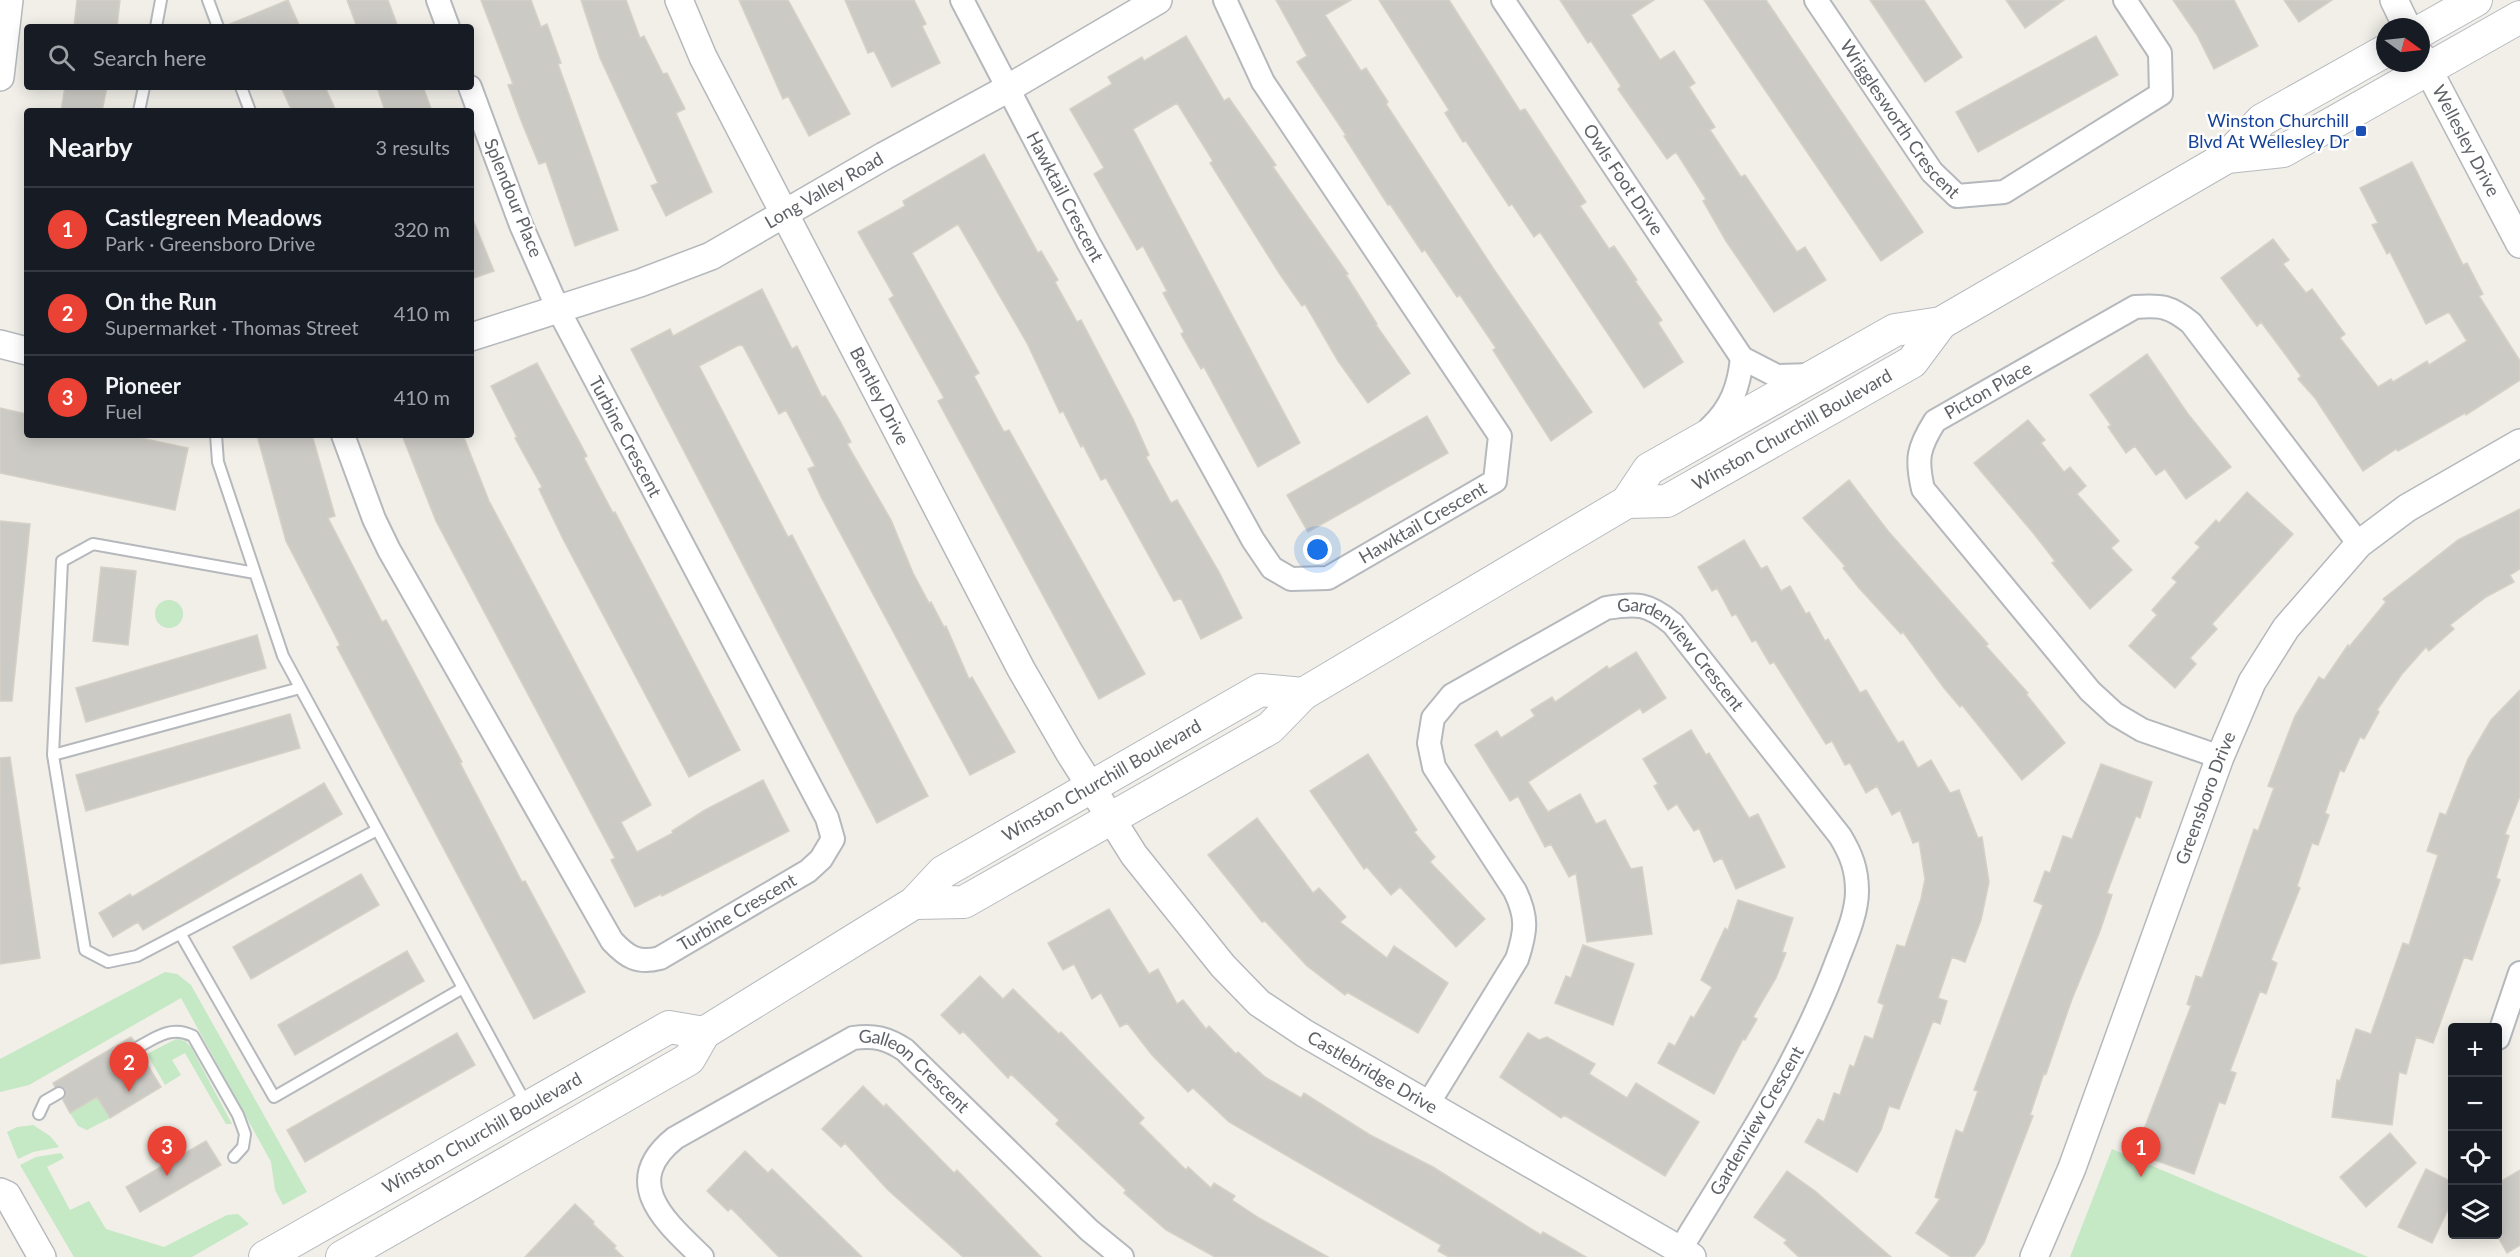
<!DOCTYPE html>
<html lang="en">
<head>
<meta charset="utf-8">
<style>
	:root { --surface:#171b24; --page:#20242c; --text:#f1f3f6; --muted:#9ea1a6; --line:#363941; --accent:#ea4335 }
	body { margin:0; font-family:Lato,sans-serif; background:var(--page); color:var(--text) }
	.controls { position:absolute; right:18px; bottom:18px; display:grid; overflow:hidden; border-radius:6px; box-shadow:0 3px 15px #0003 }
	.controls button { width:54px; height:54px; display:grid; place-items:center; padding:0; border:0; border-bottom:2px solid var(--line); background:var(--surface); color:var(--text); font:30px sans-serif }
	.compass { position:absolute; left:2376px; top:18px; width:54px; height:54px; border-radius:50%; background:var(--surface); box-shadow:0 3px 15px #0003; rotate:105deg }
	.you { position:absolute; left:1318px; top:550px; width:21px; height:21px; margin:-15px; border:4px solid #fff; border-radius:50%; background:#1a73e8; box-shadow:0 0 0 9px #1a73e833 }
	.badge { display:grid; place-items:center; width:39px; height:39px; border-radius:50%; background:var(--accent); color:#fff; font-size:20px; font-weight:700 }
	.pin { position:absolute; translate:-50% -50px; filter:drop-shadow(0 2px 3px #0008) }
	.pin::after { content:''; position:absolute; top:32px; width:21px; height:18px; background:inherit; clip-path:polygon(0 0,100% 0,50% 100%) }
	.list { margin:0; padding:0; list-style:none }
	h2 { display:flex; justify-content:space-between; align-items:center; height:78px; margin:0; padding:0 24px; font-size:26px }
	h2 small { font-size:20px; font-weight:400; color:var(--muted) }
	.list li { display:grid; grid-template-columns:39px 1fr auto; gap:18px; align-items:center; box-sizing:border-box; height:84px; padding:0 24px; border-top:2px solid var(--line) }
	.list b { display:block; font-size:22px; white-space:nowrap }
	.list p { margin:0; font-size:20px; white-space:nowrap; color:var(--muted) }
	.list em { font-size:20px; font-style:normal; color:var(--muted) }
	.icon { flex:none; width:33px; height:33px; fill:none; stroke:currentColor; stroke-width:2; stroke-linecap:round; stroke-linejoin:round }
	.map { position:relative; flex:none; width:2520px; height:1257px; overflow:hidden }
	.search { position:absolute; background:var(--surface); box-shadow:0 3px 15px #0003; left:24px; top:24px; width:450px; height:66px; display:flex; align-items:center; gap:15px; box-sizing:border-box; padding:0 21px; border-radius:6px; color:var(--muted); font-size:22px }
	.panel { position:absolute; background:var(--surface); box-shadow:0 3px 15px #0003; left:24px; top:108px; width:450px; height:330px; border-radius:6px }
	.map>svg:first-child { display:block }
	.green { fill:#c5e8c5 }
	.building { fill:#cccac5; stroke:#d6d1c6; stroke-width:1.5 }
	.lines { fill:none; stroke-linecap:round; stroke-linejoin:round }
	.service-casing { stroke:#b5b8bc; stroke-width:14 }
	.minor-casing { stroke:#b5b8bc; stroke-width:26 }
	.tertiary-casing { stroke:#b5b8bc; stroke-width:30 }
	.secondary-casing { stroke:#b6babf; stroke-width:34 }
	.service { stroke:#fff; stroke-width:10 }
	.minor { stroke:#fff; stroke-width:22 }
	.tertiary { stroke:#fff; stroke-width:27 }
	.secondary { stroke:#fff; stroke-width:32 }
	.transit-dot { fill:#1a4fb4; stroke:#fff; stroke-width:2 }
	.labels { text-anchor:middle; stroke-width:5; stroke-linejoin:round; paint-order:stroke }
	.street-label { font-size:18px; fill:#5f6368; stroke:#fff }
	.transit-label { font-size:18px; fill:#164399; stroke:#fff; text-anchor:end }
</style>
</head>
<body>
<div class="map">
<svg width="2520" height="1257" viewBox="0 0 2520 1257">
	<rect width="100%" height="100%" fill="#f1efe8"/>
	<path class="green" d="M155 614a14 14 0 1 1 28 0a14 14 0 1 1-28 0Z
		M165,972L177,974L191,985L307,1192L283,1205L275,1190L271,1162L181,998L29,1085L0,1092V1059Z
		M176,1039L185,1041L191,1047L232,1124H226L185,1053L172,1060L181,1075L165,1085L147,1054Z
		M97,1097L110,1118L87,1130L78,1126L70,1113Z
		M33,1125L50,1136L59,1147L33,1152L18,1159L7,1132L17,1127Z
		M2112,1149L2368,1257H2070Z
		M61,1153L64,1158L47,1167L70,1210L89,1201L106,1229L164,1247L227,1215L238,1214L249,1224L192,1257H74L20,1165L36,1157Z"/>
	<path class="building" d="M77,0H120L117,27H74Z
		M288,0L300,27H225V26Z
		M347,0H388L398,27H357Z
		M481,0H531L541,27L547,24L561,63L558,64L618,230L575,246L546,162L539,164L522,123L508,85L513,84Z
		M581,0H626L640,38L644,36L663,74L667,73L685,109L676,113L712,192L666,216L651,186L658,183L600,58Z
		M739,0H788L850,114L809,136L788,96L783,99Z
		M845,0H914L926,24L922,26L940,63L892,87L874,51L868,53Z
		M1276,0H1351L1325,15L1361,71L1366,68L1388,102L1386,104L1495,271L1592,412L1551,441L1493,350L1496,348L1460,295L1457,297L1425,250L1422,252L1390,204L1388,205L1344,136L1346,135L1297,62L1307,56Z
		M1379,0H1449L1520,111L1525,109L1586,202L1580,206L1609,249L1614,246L1637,280L1635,281L1662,320L1658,323L1683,362L1644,388L1540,232L1534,237L1512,204L1509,206L1466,141L1463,142L1445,113L1449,110Z
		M1560,0H1654L1631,15L1660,60L1674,51L1695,83L1689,87L1715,127L1710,130L1741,177L1745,175L1797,252L1805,247L1826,280L1774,312L1726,241L1703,201L1706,199L1676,152L1667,159L1618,89L1621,86L1591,41L1588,43Z
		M1704,0H1766L1923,232L1881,261Z
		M1870,0H1924L1962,57L1925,82Z
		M2006,0H2064L2025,28Z
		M2173,0H2234L2258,46L2214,69L2197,35Z
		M2284,0H2332L2299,22Z
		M1186,36L1224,101L1229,98L1276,165L1273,167L1348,274L1346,275L1377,324L1376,325L1410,373L1368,403L1338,361L1305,304L1302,306L1279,273L1210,163L1213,161L1177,103L1133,129L1300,443L1258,467L1204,367L1201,369L1181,334L1184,332L1163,293L1167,291L1143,246L1137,250L1094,174L1104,168L1070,109L1112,84L1108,77L1142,57L1144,61Z
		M2096,36L2118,75L1978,152L1956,112Z
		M65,87H107L102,111H61Z
		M281,87H325L336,111H292Z
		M377,87H423L432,111H385Z
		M984,154L1038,253L1041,251L1058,280L1055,282L1077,322L1081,320L1133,419L1149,455L1146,457L1171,503L1177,500L1219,572L1242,618L1201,639L1181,598L1174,601L1106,478L1101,480L1083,445L1081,447L1063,411L1060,413L1027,343L958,224L912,253L979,373L974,376L1004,432L1009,430L1145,674L1099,699L938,401L944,398L889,299L894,296L858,232L905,206L903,201Z
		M2412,162L2463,265L2467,263L2483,294L2479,296L2520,361V380L2466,415L2465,413L2398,451L2396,449L2363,471L2315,398L2298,379L2301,376L2282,350L2261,322L2257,326L2221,278L2273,239L2289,260L2283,264L2306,293L2312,289L2345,334L2340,338L2378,387L2391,379L2393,382L2427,361L2429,365L2467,341L2449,312L2426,324L2390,252L2387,254L2372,225L2378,223L2360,188Z
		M471,215L494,271L471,279Z
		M762,289L792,349L797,346L822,397L825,396L840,421L851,442L847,444L891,520L913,573L929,603L931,602L944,627L946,626L969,679L972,677L1015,752L970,775L821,497L808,469L815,466L786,410L779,414L743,346L739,345L699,366L788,537L792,535L928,796L877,823L631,349L670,329L673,336Z
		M2147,354L2188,414L2231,467L2186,499L2165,469L2156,475L2135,446L2126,453L2108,427L2111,425L2090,395Z
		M537,363L587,456L584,458L613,513L615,512L740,750L689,777L563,539L539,489L542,487L515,438L517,437L491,386Z
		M0,408L27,414V435H127L188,448L175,510L0,473Z
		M1427,416L1448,453L1308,532L1287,495Z
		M2028,420L2045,440L2041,443L2064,472L2070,467L2086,486L2077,494L2119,541L2111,548L2132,570L2090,609L2052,563L2055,561L2034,534L1974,463Z
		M257,435H312L335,516L328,518L382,622L386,620L462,762L460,763L522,882L525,881L585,992L534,1019L337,647L340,645L286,541Z
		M402,435H463L489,501L651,805L621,822L637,852L673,833L672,831L705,810L763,780L789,831L662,896L661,894L635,907L611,860L615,858L436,521Z
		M1849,480L1888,531L1988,644L1986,646L2028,693L2026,694L2065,743L2022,780L1962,705L1960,707L1944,688L1903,632L1901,634L1859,588L1843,568L1845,566L1803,518Z
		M2247,492L2293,534L2212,624L2217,629L2190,658L2196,664L2175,688L2129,646L2157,615L2152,610L2177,582L2172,578L2200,547L2195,543L2216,520L2219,523Z
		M2520,509V569L2510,575L2514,582L2486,597L2450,625L2454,629L2429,651L2426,647L2402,674L2377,710L2379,712L2364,739L2360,737L2344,772L2340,770L2325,813L2329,815L2318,845L2312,843L2297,886L2300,888L2271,960L2277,963L2266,994L2260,991L2230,1071L2236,1073L2225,1104L2219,1102L2194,1174L2135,1153L2191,1006L2187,1004L2196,976L2202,978L2254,829L2258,831L2274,788L2268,786L2295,716L2319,677L2324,680L2348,645L2349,647L2386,602L2383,599L2458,540Z
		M0,521L30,524L12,701H0Z
		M1744,540L1761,569L1767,566L1781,591L1790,586L1806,614L1809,612L1825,641L1828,639L1860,693L1866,690L1898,743L1903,741L1918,768L1931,760L1950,793L1959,790L1978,838L1982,837L1989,882L1981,920L1965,962L1952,957L1938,998L1947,1001L1940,1024L1933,1021L1899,1109L1889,1106L1881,1130L1857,1172L1805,1142L1818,1119L1824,1122L1834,1093L1840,1095L1850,1065L1854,1067L1865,1036L1873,1039L1884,1005L1878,1002L1897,945L1905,947L1921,899L1925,879L1919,841L1913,843L1900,810L1892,815L1877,786L1866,793L1850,763L1845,765L1832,741L1826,744L1774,662L1770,664L1756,640L1752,642L1736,614L1732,616L1717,588L1712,591L1698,567Z
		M101,567L136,571L128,645L93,641Z
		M257,635L266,668L86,722L76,688Z
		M1636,652L1666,698L1643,713L1640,708L1528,782L1548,812L1580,794L1596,824L1605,820L1631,869L1642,867L1652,934L1587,942L1576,873L1569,877L1551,844L1545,847L1518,796L1510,801L1475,745L1497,731L1501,738L1535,716L1531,710L1552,697L1555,702L1607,666L1609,669Z
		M2520,690V796L2505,834L2509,836L2496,878L2500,880L2472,960L2464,957L2433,1043L2416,1037L2406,1074L2399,1072L2392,1125L2332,1117L2337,1080L2340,1081L2356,1029L2371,1034L2403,943L2409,945L2438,855L2427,851L2440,813L2446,815L2468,759L2491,720Z
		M290,714L300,748L86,811L76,775Z
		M1691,730L1706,755L1709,753L1749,818L1758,814L1785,867L1736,889L1722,858L1714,862L1699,828L1694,831L1677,804L1668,810L1654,786L1658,784L1643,759Z
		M1368,754L1417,830L1414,832L1435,857L1430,862L1485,919L1456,947L1400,887L1391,895L1367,867L1364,869L1310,791Z
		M10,757L40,958L0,964V758Z
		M2101,764L2152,782L2140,818L2136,816L2123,850L2107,893L2112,895L2100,931L2072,999L2046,1074L2044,1073L2030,1115L2033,1116L1984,1243L1974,1257H1951L1916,1233L1940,1199L1935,1197L1956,1130L1963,1133L1978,1091L1974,1090L2043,905L2034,901L2045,871L2050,873L2063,836L2072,839Z
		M324,783L342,814L143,930L138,922L113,937L99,913L130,894L132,897Z
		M1257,818L1313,893L1319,888L1346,917L1340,922L1387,958L1394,946L1448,983L1418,1033L1347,992L1345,995L1307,966L1265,921L1262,922L1208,855Z
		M361,874L379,905L251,979L233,947Z
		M1738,900L1793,918L1782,952L1786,953L1776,978L1753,1017L1757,1019L1745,1040L1743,1039L1714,1094L1658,1063L1669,1043L1675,1046L1691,1016L1694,1018L1712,987L1701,980L1725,928L1728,930Z
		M1109,909L1149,974L1158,969L1177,1004L1183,1000L1206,1029L1209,1026L1236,1054L1238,1052L1265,1077L1301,1098L1304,1093L1370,1135L1433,1167L1541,1235L1543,1232L1586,1257H1449L1438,1251L1441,1245L1229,1122L1193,1088L1188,1092L1152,1055L1127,1023L1120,1027L1101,993L1092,999L1074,964L1063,970L1048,943Z
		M1583,945L1634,964L1613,1025L1555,1003L1566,976L1571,978Z
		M407,951L424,981L295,1055L278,1025Z
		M980,976L1003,999L1013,989L1059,1034L1061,1032L1144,1118L1139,1123L1186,1170L1188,1167L1211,1188L1214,1183L1235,1196L1232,1200L1259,1218L1328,1257H1215L1166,1230L1124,1193L1126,1190L1056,1124L1059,1120L1011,1074L1008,1078L963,1031L960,1034L941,1015Z
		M457,1033L475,1065L305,1162L287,1130Z
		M1528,1033L1539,1040L1547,1037L1595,1064L1589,1074L1627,1098L1636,1083L1699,1122L1665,1176L1564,1115L1561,1118L1500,1077Z
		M131,1037L134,1041L130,1051L134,1055L141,1054L161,1087L110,1118L97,1097L70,1113L63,1100L66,1094L65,1089L55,1087L53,1083Z
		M863,1086L884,1107L886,1104L954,1173L957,1170L1041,1257H963L888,1190L845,1143L841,1147L822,1129Z
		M2390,1133L2416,1163L2366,1207L2340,1177Z
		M206,1141L221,1165L140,1212L126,1187Z
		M745,1151L768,1173L772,1169L862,1257H779L731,1208L728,1211L707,1191Z
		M2426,1169L2452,1182V1201L2432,1243L2398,1227Z
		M2520,1170V1245L2507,1253L2498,1237V1183Z
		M1787,1171L1815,1191L1891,1257H1799L1784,1243L1787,1240L1754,1217Z
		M575,1204L594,1222L593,1224L616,1246L614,1248L623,1257H525Z"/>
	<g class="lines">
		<g class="service-casing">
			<path id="service" d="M208,0L218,27
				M156,27L161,0
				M241,87L250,111
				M139,111L144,87
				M216,435L218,462L283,656L526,1104
				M255,573L93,544L62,561L53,755L85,950L108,962L137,956L377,830
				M53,755L300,688
				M180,933L274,1097L463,988
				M137,1048C156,1037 172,1025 193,1036L238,1115L245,1134L243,1147L234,1157
				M39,1114L45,1101L59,1093"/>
		</g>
		<g class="minor-casing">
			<g id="minor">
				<path d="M438,0L448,27"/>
				<path id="s1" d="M962,0L1088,242L1253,540L1272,568L1291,579L1328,578L1495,481L1500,436L1263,82L1225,0"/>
				<path id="s2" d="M1503,0L1742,358L1777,376L1813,375"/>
				<path id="s3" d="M1816,0L1932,172L1957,196L2004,192L2161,94L2160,53L2125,0"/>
				<path d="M1710,428C1731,408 1739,387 1742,358"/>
				<path id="s4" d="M343,435L374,519L389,550L612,941C627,957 638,964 660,958L808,871L821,859L833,839L827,818L558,309L521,225L470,87"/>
				<path id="s5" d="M2220,757L2142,730L2115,714L2090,691L1923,489C1916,459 1918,448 1935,421L2135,307C2161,305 2170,306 2191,323L2359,544"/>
				<path d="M2498,1038L2520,973"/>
				<path id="s6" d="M1428,1104L1517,959C1526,931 1528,918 1515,891L1434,767L1429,743L1433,718L1452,695L1606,608C1637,603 1648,603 1673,624L1840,836C1851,854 1857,869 1857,891C1857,914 1845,940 1837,961C1799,1064 1737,1156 1680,1250"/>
				<path id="s7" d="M702,1257C666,1222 619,1183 675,1138L853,1038C874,1035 887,1038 905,1050L1089,1230L1122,1257"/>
			</g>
		</g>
		<g class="tertiary-casing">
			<g id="tertiary">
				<path id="s8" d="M679,0L703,57L1021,669L1069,752L1134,855L1223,966L1259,1003L1304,1033L1692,1257"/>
				<path d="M2394,0L2407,27"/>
				<path id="s9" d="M2421,56L2520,244"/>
				<path d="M0,77L9,0"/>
				<path id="s10" d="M471,337L640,283L711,256L884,156L1007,89L1158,0"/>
				<path d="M0,344L27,351"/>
				<path d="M0,1192L7,1195L42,1257"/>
				<path id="s11" d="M2034,1257L2072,1168L2220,757L2252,682L2286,628L2359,544L2407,508L2520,443"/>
			</g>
		</g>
		<g class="secondary-casing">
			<g id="secondary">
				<path d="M2421,31L2476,0"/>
				<path d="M2227,157L2283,151L2520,17"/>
				<path id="s12" d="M1627,502L1667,501L1912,362L1941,323"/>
				<path d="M914,903L964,902L1270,728L1303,694L1627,502L1649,469L1895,330L1941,323L2227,157L2262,120L2385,51"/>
				<path id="s13" d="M265,1257L669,1027L704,1033"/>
				<path id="s14" d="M342,1257L689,1059L704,1033L914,903L943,872L1260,690L1303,694"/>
			</g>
		</g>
		<use href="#service" class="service"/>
		<use href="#minor" class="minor"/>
		<use href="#tertiary" class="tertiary"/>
		<use href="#secondary" class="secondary"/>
	</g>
	<rect class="transit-dot" x="2355" y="125" width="12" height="12" rx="3"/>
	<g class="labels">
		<g class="street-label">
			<text dy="6" stroke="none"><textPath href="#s3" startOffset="146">Wrigglesworth Crescent</textPath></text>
			<text dy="6" stroke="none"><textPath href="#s9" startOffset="96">Wellesley Drive</textPath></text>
			<text dy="6" stroke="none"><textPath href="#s2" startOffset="216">Owls Foot Drive</textPath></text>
			<text dy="6" stroke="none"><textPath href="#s10" startOffset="384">Long Valley Road</textPath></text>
			<text dy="6" stroke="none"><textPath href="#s1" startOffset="222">Hawktail Crescent</textPath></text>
			<text transform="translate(513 198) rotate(68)" y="6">Splendour Place</text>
			<text dy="6" stroke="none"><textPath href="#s5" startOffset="543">Picton Place</textPath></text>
			<text dy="6" stroke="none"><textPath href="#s8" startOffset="444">Bentley Drive</textPath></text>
			<text dy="6" stroke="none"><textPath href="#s12" startOffset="184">Winston Churchill Boulevard</textPath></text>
			<text transform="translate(625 437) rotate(62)" y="6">Turbine Crescent</text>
			<text dy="6" stroke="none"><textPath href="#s1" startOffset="816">Hawktail Crescent</textPath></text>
			<text dy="6" stroke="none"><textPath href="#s6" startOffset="741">Gardenview Crescent</textPath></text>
			<text dy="6" stroke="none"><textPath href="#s14" startOffset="902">Winston Churchill Boulevard</textPath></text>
			<text dy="6" stroke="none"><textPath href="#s11" startOffset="490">Greensboro Drive</textPath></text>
			<text dy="6" stroke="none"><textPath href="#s4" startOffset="718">Turbine Crescent</textPath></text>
			<text dy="6" stroke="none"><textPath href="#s8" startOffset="1296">Castlebridge Drive</textPath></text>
			<text dy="6" stroke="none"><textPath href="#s7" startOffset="424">Galleon Crescent</textPath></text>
			<text transform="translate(1757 1121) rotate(-60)" y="6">Gardenview Crescent</text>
			<text dy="6" stroke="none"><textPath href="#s13" startOffset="250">Winston Churchill Boulevard</textPath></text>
		</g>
		<g class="transit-label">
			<text x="2349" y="127">Winston Churchill<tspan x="2349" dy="21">Blvd At Wellesley Dr</tspan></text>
		</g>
	</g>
</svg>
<div class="controls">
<button>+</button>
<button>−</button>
<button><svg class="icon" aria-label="locate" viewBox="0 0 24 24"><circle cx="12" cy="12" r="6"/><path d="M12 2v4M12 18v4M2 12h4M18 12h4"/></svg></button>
<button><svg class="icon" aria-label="layers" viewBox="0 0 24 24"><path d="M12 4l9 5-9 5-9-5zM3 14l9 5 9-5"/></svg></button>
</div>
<svg class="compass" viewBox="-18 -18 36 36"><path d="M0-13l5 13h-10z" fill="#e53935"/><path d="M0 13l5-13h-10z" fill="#9ea1a6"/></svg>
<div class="you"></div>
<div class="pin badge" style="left:2141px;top:1177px">1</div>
<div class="pin badge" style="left:129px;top:1092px">2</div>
<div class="pin badge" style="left:167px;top:1176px">3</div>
<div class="search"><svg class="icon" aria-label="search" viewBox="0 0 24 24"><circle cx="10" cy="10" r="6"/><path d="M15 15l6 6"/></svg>Search here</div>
<section class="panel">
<h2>Nearby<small>3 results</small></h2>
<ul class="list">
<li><span class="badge">1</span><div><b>Castlegreen Meadows</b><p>Park · Greensboro Drive</p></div><em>320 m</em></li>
<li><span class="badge">2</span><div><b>On the Run</b><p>Supermarket · Thomas Street</p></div><em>410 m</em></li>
<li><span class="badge">3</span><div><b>Pioneer</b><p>Fuel</p></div><em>410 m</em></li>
</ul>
</section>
</div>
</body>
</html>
